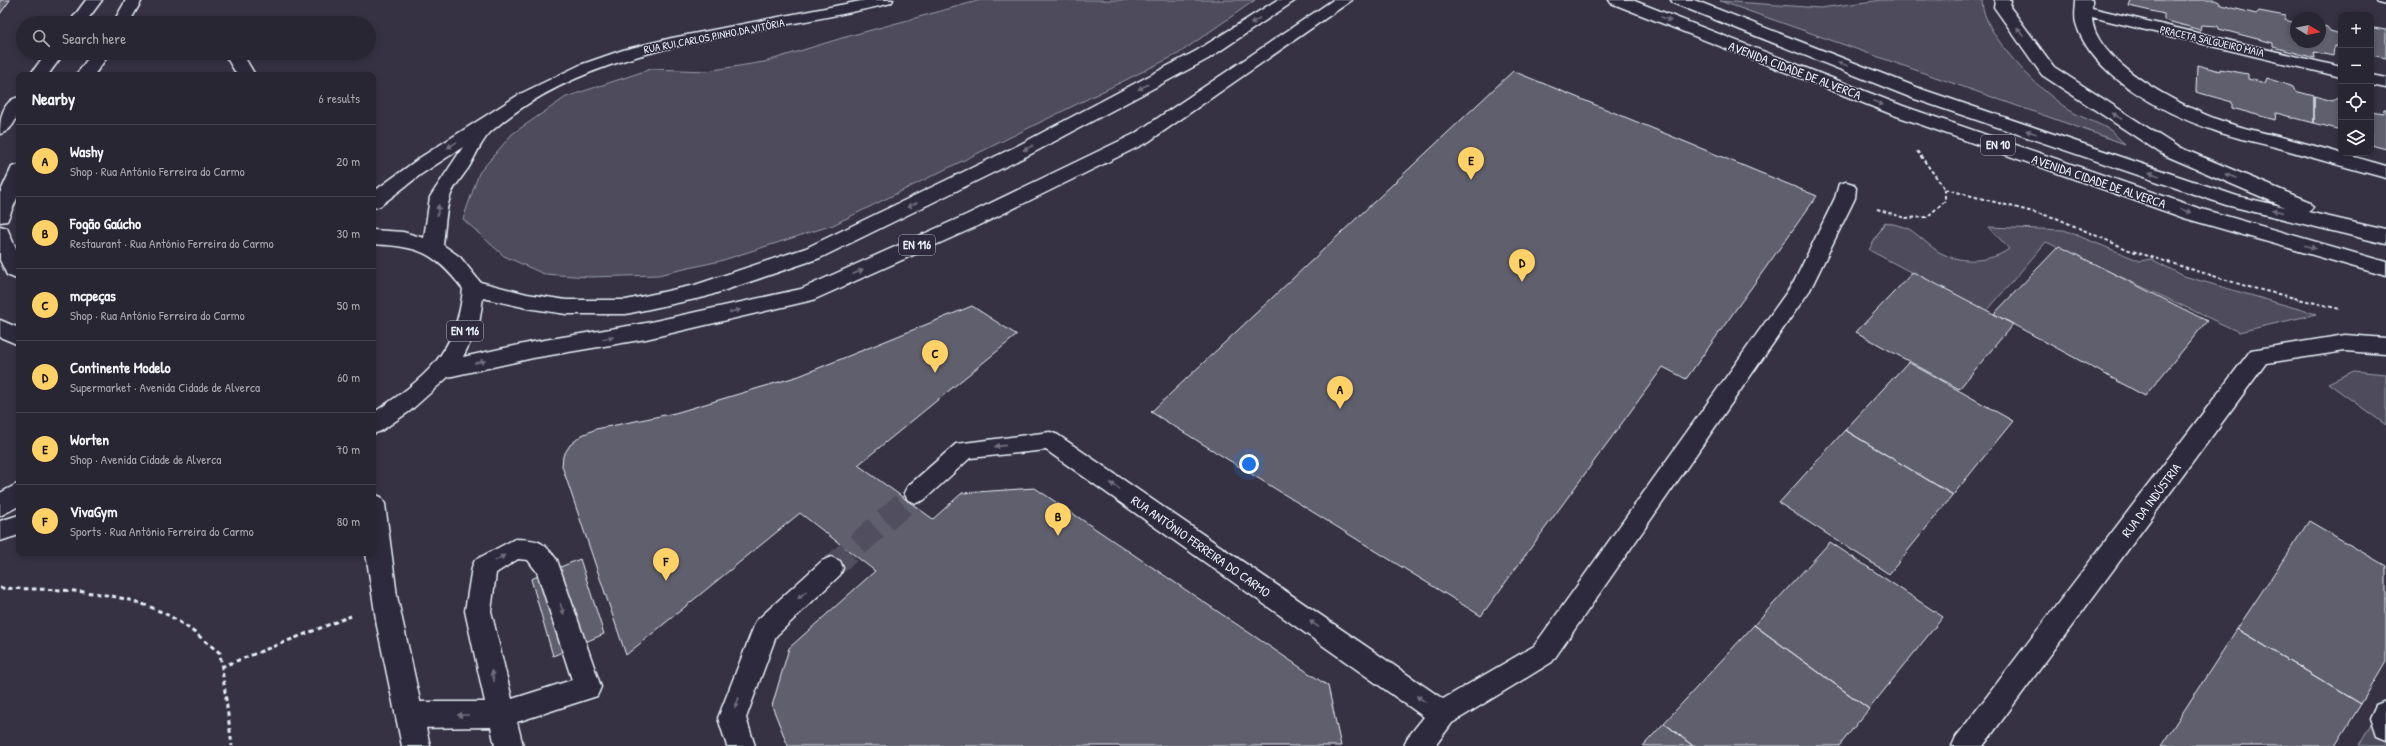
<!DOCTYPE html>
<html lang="en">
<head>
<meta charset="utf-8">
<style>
	:root { --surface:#282633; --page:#302e3b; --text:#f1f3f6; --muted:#a5a5ac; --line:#44434e; --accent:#ffd166 }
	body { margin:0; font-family:"Patrick Hand",sans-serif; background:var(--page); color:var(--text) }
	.controls { position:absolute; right:12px; top:12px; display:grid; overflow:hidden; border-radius:8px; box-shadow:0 2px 6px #0003 }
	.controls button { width:36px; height:36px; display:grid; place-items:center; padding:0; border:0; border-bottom:1px solid var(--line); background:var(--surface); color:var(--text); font:20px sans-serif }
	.compass { position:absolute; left:2290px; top:12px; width:36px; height:36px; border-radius:50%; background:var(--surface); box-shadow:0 2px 6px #0003; rotate:100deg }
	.you { position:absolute; left:1249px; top:464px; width:14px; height:14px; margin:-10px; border:3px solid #fff; border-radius:50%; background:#1a73e8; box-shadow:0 0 0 6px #1a73e833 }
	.badge { display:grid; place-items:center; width:26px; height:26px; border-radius:50%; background:var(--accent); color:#111; font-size:13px; font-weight:700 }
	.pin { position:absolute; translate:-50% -33px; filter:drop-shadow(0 1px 2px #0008) }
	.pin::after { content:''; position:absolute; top:21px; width:14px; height:12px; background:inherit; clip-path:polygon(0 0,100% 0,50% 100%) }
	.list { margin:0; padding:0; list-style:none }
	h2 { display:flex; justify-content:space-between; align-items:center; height:52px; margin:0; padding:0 16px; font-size:17px }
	h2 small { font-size:13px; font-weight:400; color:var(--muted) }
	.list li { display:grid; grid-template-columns:26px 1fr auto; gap:12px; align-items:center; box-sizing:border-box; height:72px; padding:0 16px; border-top:1px solid var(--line) }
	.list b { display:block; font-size:15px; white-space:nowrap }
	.list p { margin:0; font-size:13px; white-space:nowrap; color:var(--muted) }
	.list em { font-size:13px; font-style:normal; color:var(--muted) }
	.icon { flex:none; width:22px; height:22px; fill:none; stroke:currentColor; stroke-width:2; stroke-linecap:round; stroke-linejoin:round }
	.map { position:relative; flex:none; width:2386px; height:746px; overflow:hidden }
	.search { position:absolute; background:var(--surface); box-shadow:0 2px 6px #0003; left:16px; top:16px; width:360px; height:44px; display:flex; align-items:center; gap:10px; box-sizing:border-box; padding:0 14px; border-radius:22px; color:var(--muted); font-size:15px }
	.panel { position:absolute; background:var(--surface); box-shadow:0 2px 6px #0003; left:16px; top:72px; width:360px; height:484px; border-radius:8px }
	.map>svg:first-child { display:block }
	.green { fill:#4d4b5c; stroke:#9a9eaa }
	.building { fill:#605e6e; stroke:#e8f1f8 }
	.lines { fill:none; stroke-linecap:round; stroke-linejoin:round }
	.minor-tunnel { stroke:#514f5f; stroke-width:24; stroke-dasharray:24 12; stroke-linecap:butt }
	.minor-casing { stroke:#e8f1f8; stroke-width:3 }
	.major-casing { stroke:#e8f1f8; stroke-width:3 }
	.path-far1 { stroke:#e8f1f8; stroke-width:2; stroke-dasharray:3.5 2.5; stroke-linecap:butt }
	.path { stroke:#e8f1f8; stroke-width:3; stroke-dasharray:4.5 3.5; stroke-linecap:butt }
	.minor { fill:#2f2a3d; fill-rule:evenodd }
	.major { fill:#2f2a3d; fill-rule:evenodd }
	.oneway { fill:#70707e }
	.labels { text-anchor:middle; stroke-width:3; stroke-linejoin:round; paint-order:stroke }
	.far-street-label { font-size:11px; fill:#e8f1f8; stroke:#2f2a3d }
	.shield { fill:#2f2a3d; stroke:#b0b5c0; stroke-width:1 }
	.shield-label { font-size:12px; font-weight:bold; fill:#e8f1f8 }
	.street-label { font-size:13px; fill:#e8f1f8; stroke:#2f2a3d }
</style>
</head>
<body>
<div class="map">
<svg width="2386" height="746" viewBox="0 0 2386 746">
	<rect width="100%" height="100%" fill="#363244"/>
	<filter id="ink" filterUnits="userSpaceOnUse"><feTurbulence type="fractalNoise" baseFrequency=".025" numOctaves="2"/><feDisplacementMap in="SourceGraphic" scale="8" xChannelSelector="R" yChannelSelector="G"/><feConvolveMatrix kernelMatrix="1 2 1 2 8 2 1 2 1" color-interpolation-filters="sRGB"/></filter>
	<g filter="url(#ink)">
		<path class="green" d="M981,0H1255L1178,54L833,225L720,261L658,275L589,277L544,274L504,256L463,219L479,173L512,134L566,97L651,69L707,71L764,62L842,38Z
			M1882,0H1982C1982,36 2044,95 2074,113C2085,119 2099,123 2110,130C2115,134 2120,140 2125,144L1720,1L1820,8Z
			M1885,222C1893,224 1902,226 1909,229C1920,236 1930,247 1941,253C1962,264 1991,262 2009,249L1989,227L2064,230L2140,261L2151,259L2184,276L2316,314L2239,332L2046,242L1986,312L1869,250Z
			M2354,371L2386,374V425L2328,383Z
			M2386,698V746H2359Z"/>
		<path class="building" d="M0,0H10L0,14Z
			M2131,0H2215L2219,2L2221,5L2256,14L2259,11L2285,16V20L2296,23V42H2320V25L2327,27L2330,31L2341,34V47L2334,46L2333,56L2314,52L2315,58L2273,47V43L2219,29L2218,26L2201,25L2200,30L2164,20V14L2129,6Z
			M2374,28L2386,30V58L2371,55V30Z
			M2197,65L2220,71V69L2248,74V79L2265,83L2267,78L2293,87L2295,91L2314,96V123L2276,113L2275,120L2232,108V102L2196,92Z
			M1513,71L1817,196L1686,379L1663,367L1481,616L1151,412Z
			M2314,96L2333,101L2337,98L2341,99V130L2314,123Z
			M2384,109H2386V149L2371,145V111L2383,113Z
			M2059,246L2207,321L2145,396L1994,314Z
			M1913,272L2013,324L1959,389L1856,332Z
			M972,306L1017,335L858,465L933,519L962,493L1035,488L1328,686L1341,746H788L772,706L789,648L875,571L800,513L626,655L562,466L563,456L570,445L582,435L596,429L675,413L799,376Z
			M1908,362L2013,421L1953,495L1845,430Z
			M1845,430L1953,495L1889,574L1779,503Z
			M2309,521L2386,566V662L2361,704L2237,629Z
			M1830,542L1943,617L1869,709L1754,625Z
			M580,559L604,634L553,656L531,579Z
			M1754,625L1869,709L1839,746H1693L1664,723Z
			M2237,629L2361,704L2335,746H2161Z
			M1664,723L1693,746H1643Z"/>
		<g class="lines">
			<path class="minor-tunnel" d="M831,568L916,493"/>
			<g class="minor-casing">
				<path id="minor" d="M2076,0H2092V8L2341,67V77L2092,17C2093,63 2185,108 2222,121C2241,128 2261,132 2281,137C2316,146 2351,156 2386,166V178C2353,169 2320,160 2286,150C2262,143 2237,139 2213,130C2165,114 2091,76 2076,23C2074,15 2076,8 2076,0Z
					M2376,0H2386V5L2378,3Z
					M224,53H242L255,75H237Z
					M2371,75L2386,78V88L2371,85Z
					M1846,182L1853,184L1856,188L1855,198L1810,290L1552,662L1452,723L1435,746H1404L1408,737L1424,717L1046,450L970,458L924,500L916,503L908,500L904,493L908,486L956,444L1050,432L1058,435L1443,699L1534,646L1794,282L1835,198L1839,184Z
					M2345,335L2386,338V354L2345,351L2266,363L1983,746H1952L1956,737L2251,350Z
					M19,483V506L0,516V493Z
					M19,515V535L0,541V521Z
					M515,539C539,540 542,540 557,560L601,687L597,696L517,722L523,746H495L491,727L410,728L400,724L396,715L400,706L410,702H485L465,611L472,567L475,560ZM518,559L528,560L537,572L572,680L512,699L491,611L496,573Z
					M831,557L840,561L843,568L840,575L776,636L746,718L755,746H727L718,718L756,621L822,561Z
					M2386,701V740L2376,736L2370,718L2376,705Z"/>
			</g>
			<g class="major-casing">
				<path id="major" d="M86,0H102L85,23H69Z
					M126,0H142L129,23H113Z
					M866,0H893L891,3C762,36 598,39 494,129C483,137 476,155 469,167C463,176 453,187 450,197C445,212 445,230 443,245L460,257L480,282L527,294L566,300H626L695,285L806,248L1017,146L1196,51L1277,0H1296L1208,59L1031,154L820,258L705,297L626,314H566L527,308L483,298L479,324L463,357L533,342L646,323L801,289L966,215L1134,134L1333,0H1352L1148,142L980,225L813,300L646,339L533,358L448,377L410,411L381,431L373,434V413C424,379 457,354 463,289C433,251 420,247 373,244V230L403,232L424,238L430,197L463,147L420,175L380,206L373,208V192L421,157L520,94L580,65L623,50L672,38Z
					M1609,0H1632L1903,106L2198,208L2386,262V276L2184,218L1891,114L1611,3Z
					M1671,0H1694L1924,90L2237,196L2285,207L2162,154L2042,75L1994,7L1995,0H2011L2010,7L2054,67L2176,146L2310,202L2313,207L2308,212L2386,230V244L2226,205L1912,98L1673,3Z
					M46,53H64L48,75H30Z
					M92,53H110L94,75H76Z
					M19,97C19,111 17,129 0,134C0,119 2,101 19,97Z
					M19,165V194L7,221L0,222V193L12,167Z
					M0,226L7,228L19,256V280L7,275L0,260Z
					M0,320L19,328V345L0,337Z
					M373,494L381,497L385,504L397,596L430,746H402L377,626L366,553H373Z"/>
			</g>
			<path class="path-far1" d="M1917,151L1945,189L2056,218L2129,250L2249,287L2340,309
				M1877,209L1905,218L1927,217L1945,201V189"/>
			<path class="path" d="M0,588C58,590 121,588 173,618C190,628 205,641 220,653L232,746
				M221,667L351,616"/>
			<use href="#minor" class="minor"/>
			<use href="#major" class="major"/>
		</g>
		<defs><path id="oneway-solid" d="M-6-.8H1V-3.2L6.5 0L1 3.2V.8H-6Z"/></defs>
		<g class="oneway">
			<use href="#oneway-solid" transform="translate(1666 19) rotate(21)"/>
			<use href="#oneway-solid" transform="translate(1255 21) rotate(147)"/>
			<use href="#oneway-solid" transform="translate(2020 32) rotate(-126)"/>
			<use href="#oneway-solid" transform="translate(1843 64) rotate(-159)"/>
			<use href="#oneway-solid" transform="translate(1143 87) rotate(152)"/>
			<use href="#oneway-solid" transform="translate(1878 103) rotate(21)"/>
			<use href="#oneway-solid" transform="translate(2117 116) rotate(-147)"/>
			<use href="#oneway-solid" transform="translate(2031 132) rotate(-161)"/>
			<use href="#oneway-solid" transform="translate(452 145) rotate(148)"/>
			<use href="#oneway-solid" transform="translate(1028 148) rotate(152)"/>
			<use href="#oneway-solid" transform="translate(2154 174) rotate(-161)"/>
			<use href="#oneway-solid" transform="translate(2231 176) rotate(-157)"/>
			<use href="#oneway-solid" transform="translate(912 205) rotate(154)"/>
			<use href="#oneway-solid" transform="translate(438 210) rotate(-83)"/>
			<use href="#oneway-solid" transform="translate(2186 211) rotate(19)"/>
			<use href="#oneway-solid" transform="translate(2278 211) rotate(-167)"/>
			<use href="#oneway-solid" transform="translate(2310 247) rotate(16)"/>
			<use href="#oneway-solid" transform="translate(858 272) rotate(-24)"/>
			<use href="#oneway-solid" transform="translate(735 311) rotate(-13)"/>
			<use href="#oneway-solid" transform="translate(608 338) rotate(-10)"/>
			<use href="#oneway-solid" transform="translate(480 362) rotate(-12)"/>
			<use href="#oneway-solid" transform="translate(1000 446) rotate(174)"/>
			<use href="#oneway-solid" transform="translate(1115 486) rotate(-145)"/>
			<use href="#oneway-solid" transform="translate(500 558) rotate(-29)"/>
			<use href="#oneway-solid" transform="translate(802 595) rotate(138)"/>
			<use href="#oneway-solid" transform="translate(562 609) rotate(72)"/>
			<use href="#oneway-solid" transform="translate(1314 624) rotate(-145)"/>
			<use href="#oneway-solid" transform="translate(493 676) rotate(-103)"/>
			<use href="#oneway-solid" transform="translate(1421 699) rotate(-145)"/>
			<use href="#oneway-solid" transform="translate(737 703) rotate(110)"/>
			<use href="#oneway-solid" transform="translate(463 715) rotate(180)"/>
		</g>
	</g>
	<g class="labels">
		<g class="far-street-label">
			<text transform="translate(714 36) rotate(-11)" y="4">RUA RUI CARLOS PINHO DA VITÓRIA</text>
			<text transform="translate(2212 41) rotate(13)" y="4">PRACETA SALGUEIRO MAIA</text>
		</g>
		<g class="shield">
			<rect x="1981" y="135" width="34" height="20" rx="3"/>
			<rect x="899" y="235" width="36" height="20" rx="3"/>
			<rect x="447" y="321" width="36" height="20" rx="3"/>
		</g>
		<g class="shield-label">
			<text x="1998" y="149">EN 10</text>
			<text x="917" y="249">EN 116</text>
			<text x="465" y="335">EN 116</text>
		</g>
		<g class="street-label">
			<text transform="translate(1795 70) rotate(21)" y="5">AVENIDA CIDADE DE ALVERCA</text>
			<text transform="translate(2099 181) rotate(19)" y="5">AVENIDA CIDADE DE ALVERCA</text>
			<text transform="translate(2151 500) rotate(-53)" y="5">RUA DA INDÚSTRIA</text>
			<text transform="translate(1201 546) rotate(35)" y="5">RUA ANTÓNIO FERREIRA DO CARMO</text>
		</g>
	</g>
</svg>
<div class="controls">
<button>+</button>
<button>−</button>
<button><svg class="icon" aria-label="locate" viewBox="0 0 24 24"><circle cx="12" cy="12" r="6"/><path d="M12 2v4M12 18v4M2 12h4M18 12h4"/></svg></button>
<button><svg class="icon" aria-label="layers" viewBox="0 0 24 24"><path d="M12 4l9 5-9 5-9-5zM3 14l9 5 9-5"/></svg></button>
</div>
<svg class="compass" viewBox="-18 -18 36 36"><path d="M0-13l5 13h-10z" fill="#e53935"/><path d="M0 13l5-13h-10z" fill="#a5a5ac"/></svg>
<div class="you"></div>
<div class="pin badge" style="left:1340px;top:409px">A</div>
<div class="pin badge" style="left:1058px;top:536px">B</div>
<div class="pin badge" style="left:935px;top:373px">C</div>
<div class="pin badge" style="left:1522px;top:282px">D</div>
<div class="pin badge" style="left:1471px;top:180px">E</div>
<div class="pin badge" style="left:666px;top:581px">F</div>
<div class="search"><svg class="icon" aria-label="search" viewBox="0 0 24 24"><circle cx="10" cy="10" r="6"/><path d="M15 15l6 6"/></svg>Search here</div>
<section class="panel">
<h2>Nearby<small>6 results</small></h2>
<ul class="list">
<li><span class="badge">A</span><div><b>Washy</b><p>Shop · Rua António Ferreira do Carmo</p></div><em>20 m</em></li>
<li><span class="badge">B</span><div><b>Fogão Gaúcho</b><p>Restaurant · Rua António Ferreira do Carmo</p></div><em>30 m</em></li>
<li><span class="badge">C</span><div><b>mcpeças</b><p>Shop · Rua António Ferreira do Carmo</p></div><em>50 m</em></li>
<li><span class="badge">D</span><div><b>Continente Modelo</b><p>Supermarket · Avenida Cidade de Alverca</p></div><em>60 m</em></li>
<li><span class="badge">E</span><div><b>Worten</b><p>Shop · Avenida Cidade de Alverca</p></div><em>70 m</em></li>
<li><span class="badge">F</span><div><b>VivaGym</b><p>Sports · Rua António Ferreira do Carmo</p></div><em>80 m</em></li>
</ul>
</section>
</div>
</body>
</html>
